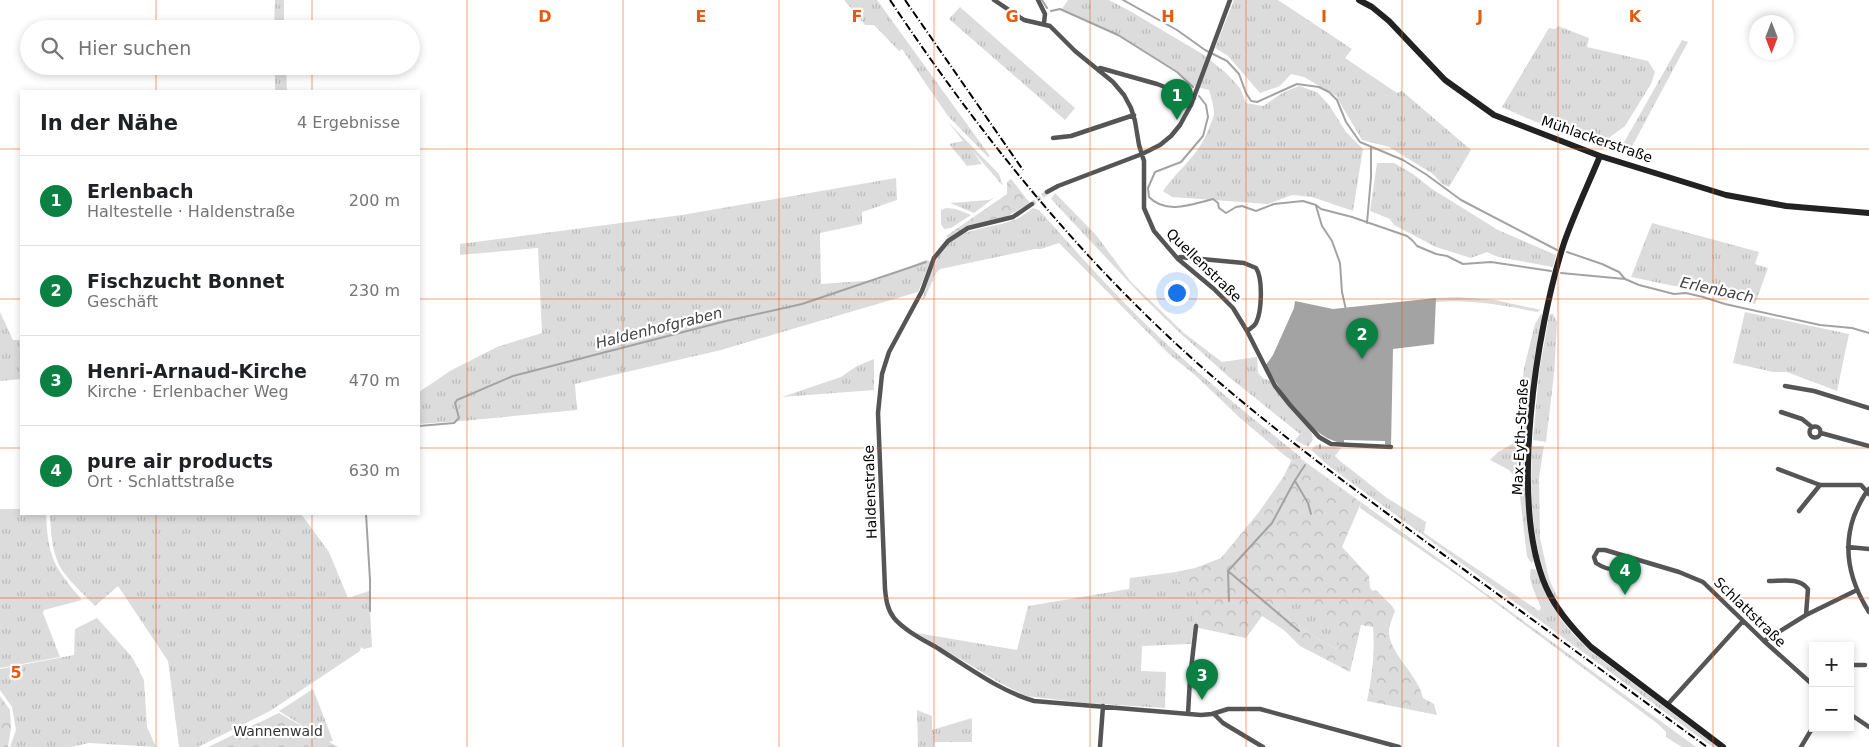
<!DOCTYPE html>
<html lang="de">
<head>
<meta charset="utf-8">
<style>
	:root { --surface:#fff; --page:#f6f6f6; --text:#202124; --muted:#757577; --line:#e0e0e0; --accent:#0b8043 }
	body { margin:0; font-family:"DejaVu Sans",sans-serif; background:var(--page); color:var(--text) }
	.controls { position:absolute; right:15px; bottom:15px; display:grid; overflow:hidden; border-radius:0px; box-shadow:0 2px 8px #0003 }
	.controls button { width:45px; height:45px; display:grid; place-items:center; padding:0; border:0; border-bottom:1px solid var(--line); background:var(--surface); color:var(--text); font:25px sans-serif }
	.compass { position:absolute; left:1749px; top:15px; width:45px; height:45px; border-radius:50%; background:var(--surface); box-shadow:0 2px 8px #0003; rotate:180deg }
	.you { position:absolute; left:1176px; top:292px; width:18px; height:18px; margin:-12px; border:4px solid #fff; border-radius:50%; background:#1a73e8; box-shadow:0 0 0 8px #1a73e833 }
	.badge { display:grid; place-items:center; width:32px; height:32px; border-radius:50%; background:var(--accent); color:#fff; font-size:16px; font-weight:700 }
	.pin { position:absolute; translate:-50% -41px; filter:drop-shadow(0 1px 2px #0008) }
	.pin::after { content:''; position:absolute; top:26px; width:18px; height:15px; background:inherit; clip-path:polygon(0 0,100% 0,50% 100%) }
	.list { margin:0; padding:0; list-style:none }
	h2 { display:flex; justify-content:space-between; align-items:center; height:65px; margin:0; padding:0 20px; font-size:21px }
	h2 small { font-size:16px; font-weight:400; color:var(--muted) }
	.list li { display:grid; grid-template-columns:32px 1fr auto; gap:15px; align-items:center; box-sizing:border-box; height:90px; padding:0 20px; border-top:1px solid var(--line) }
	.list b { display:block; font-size:19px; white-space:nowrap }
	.list p { margin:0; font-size:16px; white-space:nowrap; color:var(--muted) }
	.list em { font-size:16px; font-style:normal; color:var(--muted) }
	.icon { flex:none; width:28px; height:28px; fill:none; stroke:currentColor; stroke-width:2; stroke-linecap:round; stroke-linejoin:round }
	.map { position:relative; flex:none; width:1869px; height:747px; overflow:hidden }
	.search { position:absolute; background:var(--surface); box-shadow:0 2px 8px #0003; left:20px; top:20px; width:400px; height:55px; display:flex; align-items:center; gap:12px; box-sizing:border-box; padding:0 18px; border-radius:28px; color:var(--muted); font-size:19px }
	.panel { position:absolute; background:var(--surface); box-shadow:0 2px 8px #0003; left:20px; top:90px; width:400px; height:425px; border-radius:0px }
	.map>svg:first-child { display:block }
	.grass { fill:url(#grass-tufts) }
	.forest { fill:url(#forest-crowns); fill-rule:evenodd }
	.water { fill:#a3a3a3 }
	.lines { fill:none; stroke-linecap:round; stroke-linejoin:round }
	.stream { stroke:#a3a3a3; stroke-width:2 }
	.street-tunnel { stroke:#d9d9d9; stroke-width:4.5; stroke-dasharray:4.5 2; stroke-linecap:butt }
	.street { stroke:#555; stroke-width:4.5 }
	.secondary { stroke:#222; stroke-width:6 }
	.rail { stroke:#000; stroke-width:2; stroke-dasharray:8 2.5 1 2.5; stroke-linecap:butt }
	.grid { fill:none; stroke:#e8590c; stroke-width:1; stroke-opacity:0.55 }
	.labels { text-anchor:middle; stroke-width:4.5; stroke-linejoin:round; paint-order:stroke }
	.street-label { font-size:14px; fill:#000; stroke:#fff }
	.park-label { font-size:14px; fill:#333; stroke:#fff }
	.water-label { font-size:15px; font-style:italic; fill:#444; stroke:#fff }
	.grid-label { font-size:16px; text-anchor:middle; font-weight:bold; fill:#e8590c; stroke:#fff; stroke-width:4.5; stroke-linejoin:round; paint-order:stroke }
</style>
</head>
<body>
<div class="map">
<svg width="1869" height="747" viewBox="0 0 1869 747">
	<defs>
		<pattern id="grass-tufts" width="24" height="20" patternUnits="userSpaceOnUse" patternTransform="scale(1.25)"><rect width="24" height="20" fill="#dcdcdc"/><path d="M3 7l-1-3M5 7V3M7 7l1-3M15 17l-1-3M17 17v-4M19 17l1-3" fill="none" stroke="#bbb"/></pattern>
		<pattern id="forest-crowns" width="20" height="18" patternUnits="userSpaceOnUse" patternTransform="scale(1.25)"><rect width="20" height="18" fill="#dcdcdc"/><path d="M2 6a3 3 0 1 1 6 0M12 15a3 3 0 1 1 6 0" fill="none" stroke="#bbb"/></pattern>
	</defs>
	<rect width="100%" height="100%" fill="#fff"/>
	<path class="grass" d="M275,0H284V29H274Z
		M844,0H877L990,156L988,157L948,116L902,49L899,51L874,25H865Z
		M1068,0H1109L1130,11L1204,55L1226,73L1240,88L1246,103L1263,106L1284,92L1299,86L1317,92L1329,105L1346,132L1363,149L1353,211L1312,197L1292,195L1268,204L1172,197L1163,191C1180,167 1198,157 1209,128C1211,123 1214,117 1214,113C1214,106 1211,97 1209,90L1193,86L1177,71L1118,35L1062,9Z
		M1234,0H1278L1352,49L1345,58L1397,93L1402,91L1471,150L1449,187L1442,184L1433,174L1389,147L1362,140L1336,96L1304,77L1291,74L1280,86L1260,93L1228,56L1215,48Z
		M960,7L1075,108L1065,120L949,19Z
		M1558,26L1589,38L1587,47L1648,61L1655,72L1651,84L1625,126L1606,140C1570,135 1535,123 1502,107L1549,28L1555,29Z
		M1682,40L1688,42L1630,150L1622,146Z
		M275,66H286L287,91H275Z
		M948,122L999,174L1003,186L972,150L982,164L967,166L949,144L963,141Z
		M1377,163H1394L1413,174L1432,189L1498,230L1556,255L1553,267L1498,257L1487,252L1471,258L1436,247L1394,225L1390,219L1370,211Z
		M896,178L897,200L862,212V224L820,233L821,284L877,280L926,260L931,261L918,292L721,350L575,384L577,410L462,421L419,424V392L450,371L497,347L542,333L538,248L460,255V244L682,215Z
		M1055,193L1096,235L1131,282L1184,333L1222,362L1257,357L1258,373L1264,379L1269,380L1311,431L1313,439L1308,447L1295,440L1300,434L1229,377L1180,333L1141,295L1051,199Z
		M995,197L974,213L950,203L989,200Z
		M946,208L956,209L971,215L951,228L944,229L941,224V210Z
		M1033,208L1039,210C1081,257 1123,304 1170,347C1212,386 1256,421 1301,457L1296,464L1279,451L1240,418L1195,375L1169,354L1059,243L1041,249H1035L940,269L936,273L924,300H922C928,283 932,263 943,249C959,227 991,229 1014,220C1021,218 1027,212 1033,208Z
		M1652,223L1759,252L1755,264L1768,268L1755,304L1689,287L1674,286L1631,277Z
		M1458,297L1495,300L1541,310L1537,312C1503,305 1470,299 1435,302L1436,298Z
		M0,312L13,340H21V379L0,381Z
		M1745,312L1849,334L1837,391L1787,372H1773L1733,363Z
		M1541,314L1543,316L1527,440L1517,439L1524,368L1535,324Z
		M1550,314H1553L1557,322L1554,374L1546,442L1533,440L1539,373L1549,316Z
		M874,359V390L782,397L841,377L857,366Z
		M1514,443L1526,445L1527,518L1534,561L1531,563L1527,556L1518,480L1509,470L1490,460L1498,452Z
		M1316,445L1341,448L1335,456L1339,460L1387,498L1426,522L1424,533L1539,611L1541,608C1537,597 1527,580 1531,569H1535L1560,618L1573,634L1589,650L1718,747H1713L1692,732L1330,467L1311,450Z
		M1532,446H1544L1539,478L1540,538L1549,579L1558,598L1554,597C1531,550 1530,497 1532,446Z
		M1309,464L1696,747H1682L1666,737V732L1658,724L1462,578L1360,508L1361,503Z
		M0,509H21V514H46C48,558 54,567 82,600L44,610L43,613L60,657L0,668Z
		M50,514H301L329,552L348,598L369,591L372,647L364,649L361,647L360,651L270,711L198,747H179L168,661L118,586L95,606C85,595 74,586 65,574C52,558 51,534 50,514Z
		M1176,572L1178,581L1197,588V601L1191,644L1142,646L1141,671L1166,672L1165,708L1085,703L1026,696L1000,683L917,633L1017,650L1028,606L1129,589L1130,578Z
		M1287,590L1348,631L1336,649L1310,634L1277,609Z
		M97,618L132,657L144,680L147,727L156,747L89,743L71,747H10L16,730L12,707L0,690V669L74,655L75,629Z
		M313,689L333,741L328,742L279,711Z
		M917,710L932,716V730L972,718V742H934V747H918Z"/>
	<path class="forest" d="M1011,179L1030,203L1006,217L967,227L948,238L946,236L1007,194V182Z
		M1300,458L1361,503L1342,547L1369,576L1370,588L1373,591L1376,590L1392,606L1395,611C1393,617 1389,625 1389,631C1388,652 1419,676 1423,698L1434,704L1437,715L1367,701C1372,677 1375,652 1373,627L1361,625L1350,672L1300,646L1284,630L1262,616L1246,638L1194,627L1197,589L1178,581L1176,572L1195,568L1221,558L1259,512L1284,476L1291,461L1296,463ZM1287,591L1347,631L1336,649L1310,634L1277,609Z
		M0,696L10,710L11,728L8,747H0Z
		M279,713L338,747H208Z"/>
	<path class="water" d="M1436,298L1434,344L1393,349L1391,446L1385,444V441L1344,440V443C1312,441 1280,391 1266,365L1273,355L1294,308L1295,301L1333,309Z"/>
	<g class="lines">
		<path class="stream" d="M1042,0L1047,8
			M1123,0L1177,30L1205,50L1227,61L1239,74L1246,93L1251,101L1257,102L1297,84L1319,87L1329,92L1337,100L1346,122L1360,142L1403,160L1427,175L1461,200L1557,250
			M1051,11L1060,9L1118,35L1177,72L1193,87
			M1199,96L1206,105L1208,117L1203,136L1181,162L1155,172L1148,188L1149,197C1166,215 1193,204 1213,199L1218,203L1219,208L1226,213L1236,207L1242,206L1256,211L1274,204L1303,201L1316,205L1321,209L1352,217L1407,236L1413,241L1417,246L1436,254L1447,256L1463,264L1491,262L1551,271
			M1316,206L1322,226L1332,241L1340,263L1342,292L1346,310
			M1367,223L1371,177V148
			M1567,252L1602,264L1619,272L1625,279L1639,285L1674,294L1686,293L1703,297L1725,304L1820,325L1852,328L1869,333
			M1561,273L1625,279
			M419,426L454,423L459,418L455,403L457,400L513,376L726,321L802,304L926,262
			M1320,445V448
			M1295,481L1308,503L1311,514
			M366,514L370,580V611
			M1228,571L1229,601
			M1299,631L1228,571L1272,523L1294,482L1305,465"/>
		<path class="street-tunnel" d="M1032,204L1047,192"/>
		<path class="street" d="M994,0L1024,20L1050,26L1075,51L1113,82L1124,95L1131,108L1135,121L1139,145L1144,161V208L1154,231L1178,259L1214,289L1233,308L1247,331L1275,386L1290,405L1319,437L1331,444L1391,447
			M1038,0L1045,14L1044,23
			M1099,70L1100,68L1157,84L1194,98
			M1053,138L1071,136L1134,115
			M1047,192L1058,186L1142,154L1160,145L1171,136L1180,125L1191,105L1230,0
			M1032,204L1013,217L968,228L948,241L934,258L922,291L889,352L882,374L878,413L885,589C886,599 887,609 894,618C905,631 924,640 939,649C969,668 1000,691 1034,701L1201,715L1212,714L1228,709H1260L1399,747
			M1178,259L1180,257L1244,263L1256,268C1263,278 1262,311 1256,323C1254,327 1251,328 1247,331
			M1785,386L1814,391L1869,408
			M1781,412L1802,419L1812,427
			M1809.5 432a5.5 5.5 0 1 1 11 0a5.5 5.5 0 1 1-11 0Z
			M1821,433L1869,446
			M1778,469L1820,485H1861L1869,494
			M1869,489C1862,497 1858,507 1854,516C1842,550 1850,582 1869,612
			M1799,511L1820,485
			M1848,547L1869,549
			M1635,559C1622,571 1611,573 1596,563L1594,557L1598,550H1605L1679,572L1703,582L1764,641L1813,685
			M1769,581C1782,581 1799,577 1808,589L1806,615
			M1764,641L1806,615L1857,590
			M1850,665H1865
			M1667,705L1743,621
			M1188,714L1190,678L1196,626
			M1214,714L1223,723L1263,747
			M1850,714L1869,727
			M1100,747L1103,706
			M1801,747L1813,727"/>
		<path class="secondary" d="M1359,0L1372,7L1389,21L1445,80L1494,115L1600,156L1726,195L1786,206L1869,213
			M1600,156C1588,185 1574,214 1564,243C1536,330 1509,503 1546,587C1556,610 1573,629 1591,647L1723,747"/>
		<path class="rail" d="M890,0C972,123 1064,239 1172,340C1250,413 1336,476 1422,539C1517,608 1612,678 1707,747
			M905,0L1023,170"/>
	</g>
	<path class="grid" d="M156,0V29M312,0V29M467,0V747M623,0V747M779,0V747M934,0V747M1090,0V747M1246,0V747M1402,0V747M1558,0V747M1713,0V747M156,66V91M312,66V91M0,149H21M419,149H1869M0,299H21M419,299H1869M0,448H21M419,448H1869M156,514V747M312,514V747M0,598H1869"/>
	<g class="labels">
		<g class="street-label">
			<text transform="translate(1597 139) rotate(19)" y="5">Mühlackerstraße</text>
			<text transform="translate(1204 265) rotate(44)" y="5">Quellenstraße</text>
			<text transform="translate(1520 437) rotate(-87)" y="5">Max-Eyth-Straße</text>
			<text transform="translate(870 492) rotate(-92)" y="5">Haldenstraße</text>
			<text transform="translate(1750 612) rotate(44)" y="5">Schlattstraße</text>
		</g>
		<g class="park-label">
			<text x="278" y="736">Wannenwald</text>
		</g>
		<g class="water-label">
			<text transform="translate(1717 290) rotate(12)" y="5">Erlenbach</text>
			<text transform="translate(659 328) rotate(-14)" y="5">Haldenhofgraben</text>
		</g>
	</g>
	<g class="grid-label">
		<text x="545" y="22">D</text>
		<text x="701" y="22">E</text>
		<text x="857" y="22">F</text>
		<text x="1012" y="22">G</text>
		<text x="1168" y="22">H</text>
		<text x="1324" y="22">I</text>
		<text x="1480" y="22">J</text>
		<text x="1635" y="22">K</text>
		<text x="16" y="678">5</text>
	</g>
</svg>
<div class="controls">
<button>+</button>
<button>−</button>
</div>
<svg class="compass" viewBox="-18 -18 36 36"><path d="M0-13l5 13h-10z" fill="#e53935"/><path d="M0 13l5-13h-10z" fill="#757577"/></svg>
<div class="you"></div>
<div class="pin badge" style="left:1177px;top:120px">1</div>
<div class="pin badge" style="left:1362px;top:359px">2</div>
<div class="pin badge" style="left:1202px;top:700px">3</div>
<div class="pin badge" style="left:1625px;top:595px">4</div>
<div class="search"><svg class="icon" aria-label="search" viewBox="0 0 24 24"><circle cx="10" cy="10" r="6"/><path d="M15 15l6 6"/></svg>Hier suchen</div>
<section class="panel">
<h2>In der Nähe<small>4 Ergebnisse</small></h2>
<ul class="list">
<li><span class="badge">1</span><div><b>Erlenbach</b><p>Haltestelle · Haldenstraße</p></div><em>200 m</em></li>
<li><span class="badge">2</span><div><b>Fischzucht Bonnet</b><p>Geschäft</p></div><em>230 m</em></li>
<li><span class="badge">3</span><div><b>Henri-Arnaud-Kirche</b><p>Kirche · Erlenbacher Weg</p></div><em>470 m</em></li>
<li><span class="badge">4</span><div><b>pure air products</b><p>Ort · Schlattstraße</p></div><em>630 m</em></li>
</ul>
</section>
</div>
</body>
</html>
